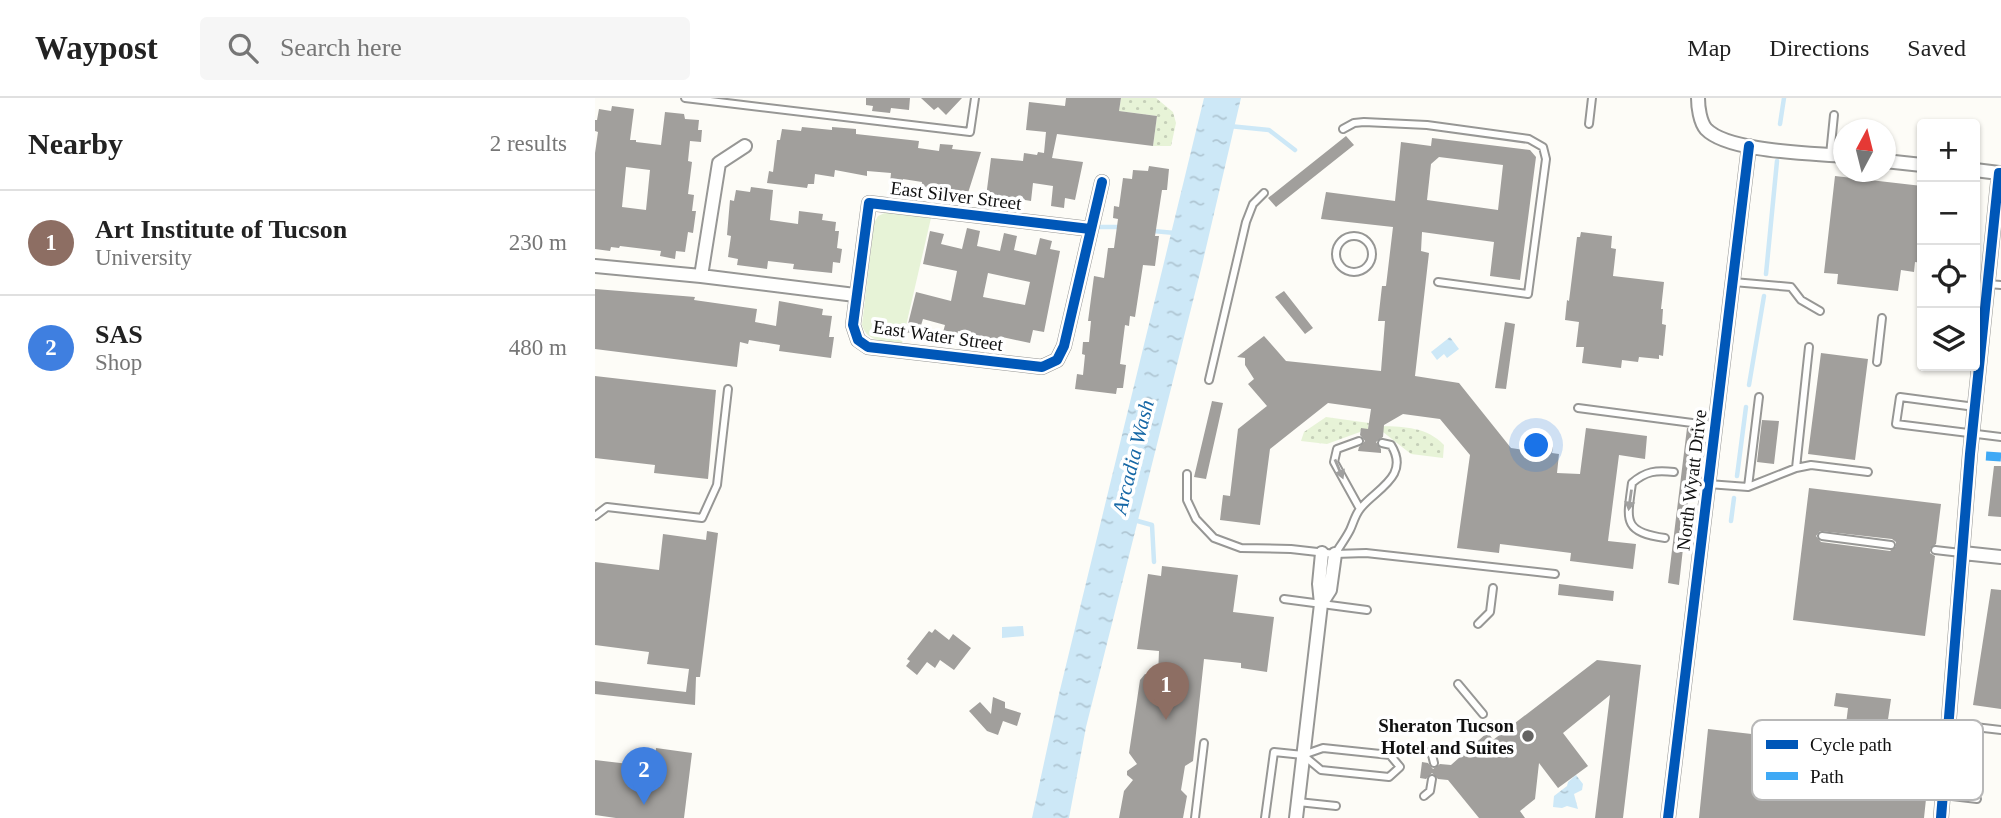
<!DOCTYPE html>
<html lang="en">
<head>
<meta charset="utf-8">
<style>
	:root { --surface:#fff; --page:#f6f6f6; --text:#222; --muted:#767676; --line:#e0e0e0; --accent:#1a73e8 }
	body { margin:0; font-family:"Times New Roman",serif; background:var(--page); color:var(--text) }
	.controls { position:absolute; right:21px; top:21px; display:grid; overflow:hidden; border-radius:7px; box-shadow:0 2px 5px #0004 }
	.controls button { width:63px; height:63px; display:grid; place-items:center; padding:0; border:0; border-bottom:2px solid var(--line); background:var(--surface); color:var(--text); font:35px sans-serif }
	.compass { position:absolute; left:1238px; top:21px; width:63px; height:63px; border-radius:50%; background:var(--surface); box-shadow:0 2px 5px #0004; rotate:7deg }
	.you { position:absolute; left:942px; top:348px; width:24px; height:24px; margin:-18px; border:5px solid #fff; border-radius:50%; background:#1a73e8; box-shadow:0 0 0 10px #1a73e833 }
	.badge { display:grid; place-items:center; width:46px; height:46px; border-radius:50%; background:var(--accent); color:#fff; font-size:23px; font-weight:700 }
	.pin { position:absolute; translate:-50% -58px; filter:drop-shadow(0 2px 4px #0008) }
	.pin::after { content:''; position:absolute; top:37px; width:24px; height:21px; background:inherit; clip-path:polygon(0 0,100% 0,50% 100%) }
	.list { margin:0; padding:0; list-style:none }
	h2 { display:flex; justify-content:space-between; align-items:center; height:91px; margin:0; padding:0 28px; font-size:30px }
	h2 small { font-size:23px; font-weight:400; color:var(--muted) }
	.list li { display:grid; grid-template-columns:46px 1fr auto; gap:21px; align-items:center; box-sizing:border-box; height:105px; padding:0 28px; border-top:2px solid var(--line) }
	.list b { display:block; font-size:26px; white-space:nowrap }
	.list p { margin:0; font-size:23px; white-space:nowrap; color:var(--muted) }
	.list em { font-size:23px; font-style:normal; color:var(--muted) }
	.icon { flex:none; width:38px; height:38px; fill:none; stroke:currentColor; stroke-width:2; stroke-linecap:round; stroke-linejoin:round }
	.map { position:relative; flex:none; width:1406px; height:720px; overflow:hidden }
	header { display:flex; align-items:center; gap:42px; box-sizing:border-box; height:98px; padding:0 35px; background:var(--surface); border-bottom:2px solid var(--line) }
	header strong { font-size:33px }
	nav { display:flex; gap:38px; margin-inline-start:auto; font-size:24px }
	.search { width:490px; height:63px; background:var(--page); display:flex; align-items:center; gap:18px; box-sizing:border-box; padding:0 24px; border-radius:7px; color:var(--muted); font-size:26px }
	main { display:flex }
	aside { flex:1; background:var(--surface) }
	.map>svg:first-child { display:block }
	.grass { fill:url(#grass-dots) }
	.park { fill:#e7f3d7 }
	.water { fill:url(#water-ripples) }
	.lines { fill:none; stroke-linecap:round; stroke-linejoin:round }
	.stream { stroke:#cde8f7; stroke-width:4.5 }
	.building { fill:#a19f9c; fill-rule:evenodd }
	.lane-casing { stroke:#979795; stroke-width:10 }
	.street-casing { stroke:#979795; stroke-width:16 }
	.lane { stroke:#fffffe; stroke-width:6 }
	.street { stroke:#fffffe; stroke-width:12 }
	.quiet { stroke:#3fa9f5; stroke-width:9; stroke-dasharray:18 9; stroke-linecap:butt }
	.cycleway-casing { stroke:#fff; stroke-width:15 }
	.cycleway { stroke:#0057b8; stroke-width:10 }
	.oneway { fill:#a0a09f }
	.poi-dot { fill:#646362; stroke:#fff; stroke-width:2.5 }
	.labels { text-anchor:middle; stroke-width:7; stroke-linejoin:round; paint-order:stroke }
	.street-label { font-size:19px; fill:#111; stroke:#fff }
	.poi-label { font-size:19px; font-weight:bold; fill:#111; stroke:#fff; text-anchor:end }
	.water-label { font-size:21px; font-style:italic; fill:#1768a6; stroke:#fff }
	.key { fill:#fff; stroke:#b8b8b8; stroke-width:2 }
	.key-label { font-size:19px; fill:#111 }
</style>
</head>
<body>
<header>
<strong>Waypost</strong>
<div class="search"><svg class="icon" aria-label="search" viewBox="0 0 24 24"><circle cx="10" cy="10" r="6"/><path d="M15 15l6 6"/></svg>Search here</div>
<nav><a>Map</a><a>Directions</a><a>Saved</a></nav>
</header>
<main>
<aside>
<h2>Nearby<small>2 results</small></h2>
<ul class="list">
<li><span class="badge" style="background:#8d6e63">1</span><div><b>Art Institute of Tucson</b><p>University</p></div><em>230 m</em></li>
<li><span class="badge" style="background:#3f7fe0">2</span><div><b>SAS</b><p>Shop</p></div><em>480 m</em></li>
</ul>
</aside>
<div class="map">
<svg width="1406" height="720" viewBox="0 0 1406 720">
	<defs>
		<pattern id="grass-dots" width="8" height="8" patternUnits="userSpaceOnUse" patternTransform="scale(1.75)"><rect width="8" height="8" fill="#e7f3d7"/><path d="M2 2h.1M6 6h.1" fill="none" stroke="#c5cfb8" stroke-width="1.8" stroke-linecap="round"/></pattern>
		<pattern id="water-ripples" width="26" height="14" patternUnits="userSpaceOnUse" patternTransform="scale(1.75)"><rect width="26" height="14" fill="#cde8f7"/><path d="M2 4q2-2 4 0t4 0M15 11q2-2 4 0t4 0" fill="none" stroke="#afc6d3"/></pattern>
	</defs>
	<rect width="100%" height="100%" fill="#fdfcf7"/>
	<path class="grass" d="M526,0H561L578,14L581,25L576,48H558L562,18L524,13Z
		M731,319L774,325L773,331H766L765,334L732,346L706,343L709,334Z
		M787,328C810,329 832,329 849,347L848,360L816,356L788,334Z"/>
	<path class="park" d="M292,114L336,120L307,245C291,243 272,245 267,227L279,125L283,118Z"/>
	<path class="water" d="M609,0H646L607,167L491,629L474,720H437L464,596Z
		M855,239L864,251L852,260L849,256L842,262L836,254Z
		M428,528L429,538L407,540V529Z
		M981,677L988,686L987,692L979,696L983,711L972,708L967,710L958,709L959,698L972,688L973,684Z"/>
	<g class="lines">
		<path class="stream" d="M1185,26L1189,0
			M634,28L674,32L700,52
			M505,129H525
			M558,133L580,135
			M1171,176L1182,63
			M1154,287L1169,198
			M1142,378L1151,309
			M539,422L557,427L559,464
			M1136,423L1139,400"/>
	</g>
	<path class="building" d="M271,0H315L314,12L296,10L295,15L277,13L278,8L271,7Z
		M326,0H367L351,17L343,9L339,12Z
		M471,0H526L524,13L562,18L558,48L462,36L457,60L488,64L480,102L470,100L469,110L456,108L458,88L438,85L436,103L405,98V101L391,99L396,60L428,63L429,55L442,57L443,54L449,55L451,34L431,32L434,4L470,8Z
		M17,8L39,11L35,42H41V44L66,47L70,14L89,16L90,21L104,22L103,32H107L106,44L95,43L93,63L97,64L93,96L99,97L97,113H101L98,135L93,134L90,154L81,153L80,161L65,158L66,153L25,148L24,150L16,149L15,153L0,151V55L3,34L0,33V22H2L4,11L16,13ZM31,69L55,72L51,112L27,109Z
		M207,29L237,32V29L261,31V36L324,43L323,50L344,53L345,46L358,47L357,51L386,54L373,95L342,88V94L326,92L327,84L308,81L306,87L295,85L296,75L272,73V78L240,72L239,79L220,76L219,86H213L212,90L172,85L174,73L178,74L182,42H185L187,31L206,33Z
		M751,38L759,47L681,109L673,100Z
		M837,40L935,52L941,59L925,182L895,178L899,144L827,134L826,153L834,155L820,278L864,285L916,350L936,353L937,347L958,349L957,355L964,356L962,375L985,376L991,330L1052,338L1050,361L1024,357L1013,443L1041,446L1038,471L975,463L976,455L905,446L904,455L862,450L875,357L845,321L808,316L789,327L788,339L781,344L786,351V355L763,353L764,349L770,343L765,337L766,330L773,331L776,311L733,305L675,351L665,427L625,422L628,397L635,398L643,331L672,308L653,286L659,281L650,267V260L642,259L669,238L691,263L786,273L790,223H783L787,188H791L798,129L726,121L731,94L800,103L806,44L836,48ZM844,59L908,67L903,112L832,102L836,66Z
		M554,68L574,71L572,92H567L560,138H564L560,168L548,167L540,219L535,218L534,228L530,227L525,266L531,267L528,290H522L521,296L480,291L482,276L488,277L490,257L487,256L488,244H494L496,223H493L499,178L509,180L513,150H519L523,121L518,120L519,108L524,109L528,80L537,81L538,72L553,73Z
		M1240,78L1327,88V165L1320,164L1319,174L1306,172L1303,193L1242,186L1243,176L1229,175Z
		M156,89L178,92L175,122L203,126L204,113L228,116L227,122L241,124L240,133H244L242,150L247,151L245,165L238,164L237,175L198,171L199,166L173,163L172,171L142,167L143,161L133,159L136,138L132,137L135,102L139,103L141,92L155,94Z
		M372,130L385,133L382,148L405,153L409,135L422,138L419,152L441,157L445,140L457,143L455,151L465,153L449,234L438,232L435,245L407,239L406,244L363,233L361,242L347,238L350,227L328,221L323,237L311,234L321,194L356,203L362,173L328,166L335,133L349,136L346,146L367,151ZM393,175L435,184L430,207L388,199Z
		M986,134L1017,138L1016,150L1021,151L1018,178L1069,184L1066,211H1068L1067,226L1071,227L1068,258L1064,257V261L1044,259L1043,264L1027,262L1026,270L987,265L989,249H981L984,224L970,222L972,202L974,203L982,139H985Z
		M0,191L88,198L100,199L99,202L162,211L160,224L181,228L184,203L228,211L227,217L237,218L234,239H239L236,260L184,253L185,247L154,242L153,246L145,244L142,269L0,251Z
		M689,193L718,230L710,236L680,199Z
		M910,224L920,226L911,291L900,290Z
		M1226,255L1273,261L1260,362L1213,356Z
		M0,278L121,292L113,381L59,375L60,367L0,360Z
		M617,303L628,305L611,381L599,379Z
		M1167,322L1184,323L1179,366L1162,364Z
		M1092,330L1101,331L1084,487L1073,485Z
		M1399,368H1406V419L1393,418Z
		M1214,390L1346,406L1341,446L1335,451V455L1340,458L1330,538L1198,522ZM1225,433L1297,441L1301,444V448L1295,453L1226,444L1221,438Z
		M112,433L123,435L105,579H101L100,607L0,596V583L91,594L94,571L52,566L54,554L0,547V464L64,472L68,436L111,442Z
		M567,468L643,477L638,514L679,519L672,574L646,570V565L609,561L598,663L590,668L586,692L592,698L588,720H524L529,693L538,682L532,677V673L542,666L534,655L545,582L550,576L563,578L564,553L542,551L553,476L566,478Z
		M964,486L1019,493L1018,503L963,497Z
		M1396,491L1406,492V611L1378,607Z
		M340,531L354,542L358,536L376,550L359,572L345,562L340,570L332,564L322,577L311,568L315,563L312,561L334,533L337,535Z
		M1002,562L1046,567L1028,720H1000L1015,597L968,635L993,668L963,690L944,665L940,701L925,713L930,720H884L853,682L843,681L837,675L831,681L825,680L827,664L833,665L838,671L845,666L856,667L893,634L898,642Z
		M1241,595L1296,601L1291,635L1288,634L1284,669L1334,674L1332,689L1328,691L1326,695L1331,701L1329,720H1104L1113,631L1234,645L1232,663L1269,667L1274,629L1251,626L1253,610L1239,608Z
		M398,599L410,604V610L426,615L422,628L408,623L403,637L392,633L374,613L385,604L396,616Z
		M61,650L97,655L89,720H21L0,717V662L59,669Z"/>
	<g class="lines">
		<g class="lane-casing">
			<path id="lane" d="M90,0L375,34L380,0
				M994,26L997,0
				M748,31L759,25L769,24L832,27L934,41L948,49L951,61L933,196L843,184
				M1235,57L1239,17
				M741 156a18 18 0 1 1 36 0a18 18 0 1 1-36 0Z
				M1138,184L1196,189L1206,202L1225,213
				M1393,186L1406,187
				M1282,264L1287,220
				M614,282L651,124L658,106L669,95
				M1380,309L1305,299L1301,326L1406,339
				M983,310L1120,328
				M764,343L742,351L739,364L765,411
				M1201,370L1214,249
				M592,376V402L601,421L619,440L646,450L696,451L740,456L771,455L960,476
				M1113,386L1153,389L1201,370L1216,367L1273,374
				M1153,389L1164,299
				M0,418L12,409L107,420L122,387L133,291
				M1227,438L1296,447
				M1070,440C1027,434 1032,422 1037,385C1051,373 1061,372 1079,374
				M1340,452L1366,455
				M740,456C745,448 751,440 755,432C758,426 760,417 765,411C779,392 816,379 796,347L787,345
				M689,501L772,512
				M883,526L895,514L898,490
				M863,586L888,616
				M1354,626L1406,632
				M728,650L795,657L805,669L794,679L726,672L708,657Z
				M836,653L839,665
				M1332,695L1382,701
				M829,698L835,693L837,681
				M703,704L741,708
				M600,720L609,645
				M670,720L679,654L708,657"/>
		</g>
		<g class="street-casing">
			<path id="street" d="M1103,0C1103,9 1105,24 1111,31C1133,54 1216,55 1248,58
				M1290,63L1327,67
				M1380,72L1404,75
				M495,131L274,105L258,227L263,242L273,249L447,269L462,262L469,248L507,84
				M0,168L106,178L260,197
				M106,178L124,65L150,48
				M1368,455L1406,459
				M726,506L735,492L740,456
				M701,720L726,506L724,486L727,455
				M1073,720L1154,48
				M1346,720L1375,356L1404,75H1406"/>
		</g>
		<use href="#lane" class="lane"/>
		<use href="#street" class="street"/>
		<path class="quiet" d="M1391,358L1406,359"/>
		<g class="cycleway-casing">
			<path id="cycleway" d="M495,131L274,105L258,227L263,242L273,249L447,269L462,262L469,248L507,84
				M1073,720L1154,48
				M1346,720L1375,356L1404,75H1406"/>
		</g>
		<use href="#cycleway" class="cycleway"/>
	</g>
	<defs><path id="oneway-solid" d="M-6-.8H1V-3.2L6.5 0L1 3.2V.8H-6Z" transform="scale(1.75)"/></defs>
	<g class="oneway">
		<use href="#oneway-solid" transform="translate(744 371) rotate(67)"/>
		<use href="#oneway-solid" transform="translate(1035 402) rotate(98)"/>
	</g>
	<circle class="poi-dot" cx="933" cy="638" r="7"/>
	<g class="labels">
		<g class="street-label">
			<text transform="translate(361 97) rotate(7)" y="7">East Silver Street</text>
			<text transform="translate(343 237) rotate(8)" y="7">East Water Street</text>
			<text transform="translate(1096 382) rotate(-83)" y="7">North Wyatt Drive</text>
		</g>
		<g class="poi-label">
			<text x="919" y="634">Sheraton Tucson<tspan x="919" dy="22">Hotel and Suites</tspan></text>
		</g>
		<g class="water-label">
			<text transform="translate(538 359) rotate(-76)" y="7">Arcadia Wash</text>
		</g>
	</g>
	<rect x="1157" y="622" width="231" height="80" rx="10" class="key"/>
	<rect x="1171" y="642" width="32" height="9" fill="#0057b8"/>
	<rect x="1171" y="674" width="32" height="8" fill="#3fa9f5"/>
	<g class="key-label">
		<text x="1215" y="653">Cycle path</text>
		<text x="1215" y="685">Path</text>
	</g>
</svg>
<div class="controls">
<button>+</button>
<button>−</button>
<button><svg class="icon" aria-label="locate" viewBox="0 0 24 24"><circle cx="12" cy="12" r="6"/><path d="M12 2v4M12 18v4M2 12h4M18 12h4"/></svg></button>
<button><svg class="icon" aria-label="layers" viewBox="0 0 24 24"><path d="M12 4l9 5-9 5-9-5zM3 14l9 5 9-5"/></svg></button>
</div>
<svg class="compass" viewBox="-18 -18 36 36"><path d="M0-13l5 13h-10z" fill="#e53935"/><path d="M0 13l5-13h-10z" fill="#767676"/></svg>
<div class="you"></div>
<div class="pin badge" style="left:571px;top:622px;background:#8d6e63">1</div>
<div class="pin badge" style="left:49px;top:707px;background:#3f7fe0">2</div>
</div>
</main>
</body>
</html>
